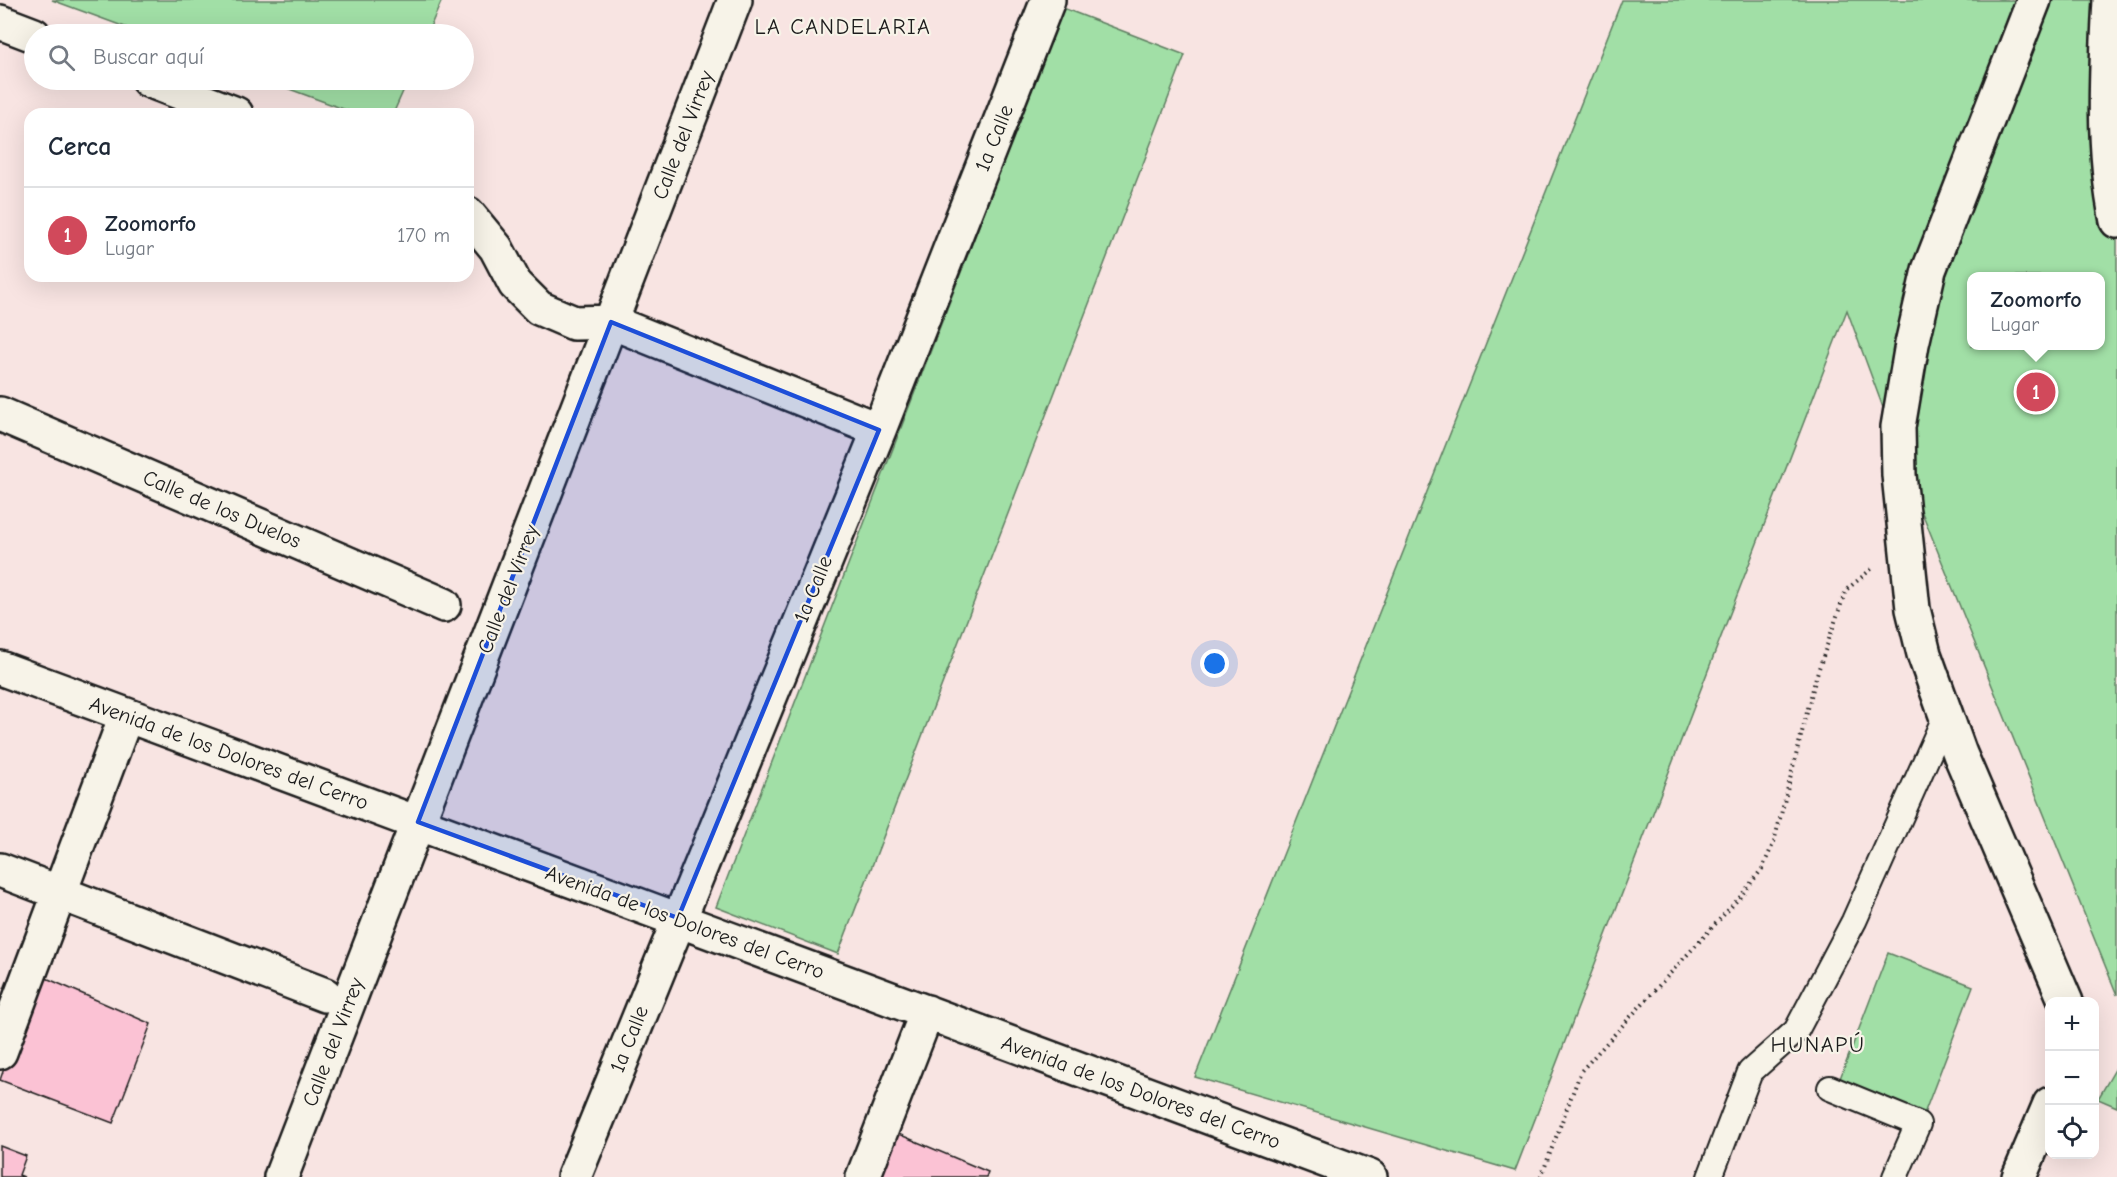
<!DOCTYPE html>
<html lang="es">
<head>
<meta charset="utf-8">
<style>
	:root { --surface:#fff; --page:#f6f6f7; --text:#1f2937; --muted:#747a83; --line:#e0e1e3; --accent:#d1495b }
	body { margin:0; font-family:"Comic Neue",sans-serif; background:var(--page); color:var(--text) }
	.controls { position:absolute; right:18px; bottom:18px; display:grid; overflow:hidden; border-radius:12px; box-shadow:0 6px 24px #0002 }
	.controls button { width:54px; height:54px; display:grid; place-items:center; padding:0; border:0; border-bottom:2px solid var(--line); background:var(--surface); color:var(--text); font:30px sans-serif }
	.you { position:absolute; left:1215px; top:664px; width:21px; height:21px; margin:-15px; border:4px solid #fff; border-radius:50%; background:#1a73e8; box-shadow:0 0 0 9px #1a73e833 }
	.badge { display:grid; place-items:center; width:39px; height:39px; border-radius:50%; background:var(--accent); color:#fff; font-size:20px; font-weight:700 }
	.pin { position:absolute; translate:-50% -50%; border:3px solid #fff; box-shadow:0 2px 6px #0006 }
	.popup { position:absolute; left:1967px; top:272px; width:138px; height:78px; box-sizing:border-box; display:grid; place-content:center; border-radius:12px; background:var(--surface); filter:drop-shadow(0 2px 4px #0005); font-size:20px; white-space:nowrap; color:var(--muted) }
	.popup b { font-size:22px; color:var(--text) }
	.popup::after { content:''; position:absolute; left:50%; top:100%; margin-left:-12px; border:12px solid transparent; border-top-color:var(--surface) }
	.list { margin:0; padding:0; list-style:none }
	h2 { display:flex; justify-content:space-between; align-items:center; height:78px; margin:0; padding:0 24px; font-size:26px }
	h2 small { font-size:20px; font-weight:400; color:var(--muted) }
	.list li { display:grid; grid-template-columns:39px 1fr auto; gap:18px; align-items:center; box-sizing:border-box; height:96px; padding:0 24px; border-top:2px solid var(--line) }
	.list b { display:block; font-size:22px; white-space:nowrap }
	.list p { margin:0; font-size:20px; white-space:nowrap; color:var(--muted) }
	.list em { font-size:20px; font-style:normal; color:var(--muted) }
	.icon { flex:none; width:33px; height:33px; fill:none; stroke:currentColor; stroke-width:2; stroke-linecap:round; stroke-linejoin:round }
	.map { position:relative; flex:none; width:2117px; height:1177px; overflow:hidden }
	.search { position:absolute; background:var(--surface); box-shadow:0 6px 24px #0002; left:24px; top:24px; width:450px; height:66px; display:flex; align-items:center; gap:15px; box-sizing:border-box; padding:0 21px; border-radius:33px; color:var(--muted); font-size:22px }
	.panel { position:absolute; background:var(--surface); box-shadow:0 6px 24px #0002; left:24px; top:108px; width:450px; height:174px; border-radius:18px }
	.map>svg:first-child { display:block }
	.green { fill:#a1dfa6; stroke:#5e7e61; stroke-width:1.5; fill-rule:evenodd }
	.building { fill:#fbc2d4; stroke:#1c1c1c; stroke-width:1.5 }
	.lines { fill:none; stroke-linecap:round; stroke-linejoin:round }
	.pedestrian-casing { stroke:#1c1c1c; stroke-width:28 }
	.minor-casing { stroke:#1c1c1c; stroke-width:38 }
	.tertiary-casing { stroke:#1c1c1c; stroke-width:38 }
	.path { stroke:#1c1c1c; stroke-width:4; stroke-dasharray:1.5 4.5; stroke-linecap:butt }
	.pedestrian { stroke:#f7f3e8; stroke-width:24 }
	.minor { stroke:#f7f3e8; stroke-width:33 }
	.tertiary { stroke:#f7f3e8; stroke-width:33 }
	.marked { fill:#1d4ed8; fill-opacity:0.2; stroke:#1d4ed8; stroke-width:4.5; stroke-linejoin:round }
	.labels { text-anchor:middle; stroke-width:4.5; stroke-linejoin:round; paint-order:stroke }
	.street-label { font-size:21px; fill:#1c1c1c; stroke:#f7f3e8 }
	.neighbourhood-label { font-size:22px; letter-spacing:1.5px; fill:#1c1c1c; stroke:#f7f3e8 }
</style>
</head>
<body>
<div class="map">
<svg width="2117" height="1177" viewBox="0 0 2117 1177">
	<rect width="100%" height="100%" fill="#f8e4e2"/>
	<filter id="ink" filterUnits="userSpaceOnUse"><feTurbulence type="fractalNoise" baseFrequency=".0167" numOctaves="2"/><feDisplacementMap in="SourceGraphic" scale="12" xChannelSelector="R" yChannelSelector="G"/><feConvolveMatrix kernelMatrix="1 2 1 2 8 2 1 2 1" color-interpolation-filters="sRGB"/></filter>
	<g filter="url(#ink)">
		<path class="green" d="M52,0H442L427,34H144Z
			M1622,0H2117V995L1919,505L1847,310L1515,1171L1195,1077ZM1972,276H2100V346H1972Z
			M1063,8L1185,55L838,954L716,907Z
			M265,80H408L393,114H357Z
			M1888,953L1973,986L1924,1114L1839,1081Z
			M2117,1066V1107L2098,1099Z"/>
		<path class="building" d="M37,974L151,1024L113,1123L0,1080Z
			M889,1130L988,1172L986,1177H869Z
			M0,1146L26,1156L19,1175L24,1177H0Z"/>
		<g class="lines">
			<g class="pedestrian-casing">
				<path id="pedestrian" d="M1830,1088L1918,1124L1895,1177
					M1710,1177L1750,1072L1796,1031L1854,921L1946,715"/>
			</g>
			<g class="minor-casing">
				<path id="minor" d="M2034,0L1929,270L1912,344L1898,427L1899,475L1913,609L1924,654L1960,754L2066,1002
					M0,22L34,35
					M148,80L236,114
					M468,214L496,248L515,284L539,308L574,323L611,322L879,430
					M0,414L444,605
					M0,668L1370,1177
					M0,870L325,995
					M0,1052L126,716
					M281,1177L735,0
					M574,1177L879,430L1048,0
					M863,1177L927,1012
					M2019,1177L2050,1104"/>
			</g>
			<g class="tertiary-casing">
				<path id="tertiary" d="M2110,0C2106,73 2102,149 2117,221"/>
			</g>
			<path class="path" d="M1541,1177L1581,1071L1740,897L1762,869L1774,842L1816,677L1846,590L1874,567"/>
			<use href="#pedestrian" class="pedestrian"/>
			<use href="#minor" class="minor"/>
			<use href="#tertiary" class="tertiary"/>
		</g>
	</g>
	<path class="marked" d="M611,322L879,430L678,918L418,822Z"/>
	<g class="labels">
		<g class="street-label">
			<text transform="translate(683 135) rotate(-69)" y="7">Calle del Virrey</text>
			<text transform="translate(994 138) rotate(-68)" y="7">1a Calle</text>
			<text transform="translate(222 509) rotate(23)" y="7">Calle de los Duelos</text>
			<text transform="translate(508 589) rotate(-69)" y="7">Calle del Virrey</text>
			<text transform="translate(813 589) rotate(-68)" y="7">1a Calle</text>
			<text transform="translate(229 753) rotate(20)" y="7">Avenida de los Dolores del Cerro</text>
			<text transform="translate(685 922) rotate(20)" y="7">Avenida de los Dolores del Cerro</text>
			<text transform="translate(629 1039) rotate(-68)" y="7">1a Calle</text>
			<text transform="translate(333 1042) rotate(-69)" y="7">Calle del Virrey</text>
			<text transform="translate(1141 1092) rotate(20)" y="7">Avenida de los Dolores del Cerro</text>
		</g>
		<g class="neighbourhood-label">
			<text x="843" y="34">LA CANDELARIA</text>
			<text x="1818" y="1052">HUNAPÚ</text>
		</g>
	</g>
</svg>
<div class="controls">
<button>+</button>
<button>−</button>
<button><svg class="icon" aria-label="locate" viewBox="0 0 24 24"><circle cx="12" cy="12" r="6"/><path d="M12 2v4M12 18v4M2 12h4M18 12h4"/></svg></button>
</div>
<div class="you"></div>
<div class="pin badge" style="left:2036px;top:392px">1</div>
<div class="popup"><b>Zoomorfo</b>Lugar</div>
<div class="search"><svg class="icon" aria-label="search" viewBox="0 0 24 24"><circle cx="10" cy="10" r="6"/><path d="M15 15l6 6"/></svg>Buscar aquí</div>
<section class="panel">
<h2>Cerca<small></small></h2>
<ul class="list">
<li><span class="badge">1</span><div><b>Zoomorfo</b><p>Lugar</p></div><em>170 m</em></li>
</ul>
</section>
</div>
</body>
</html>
